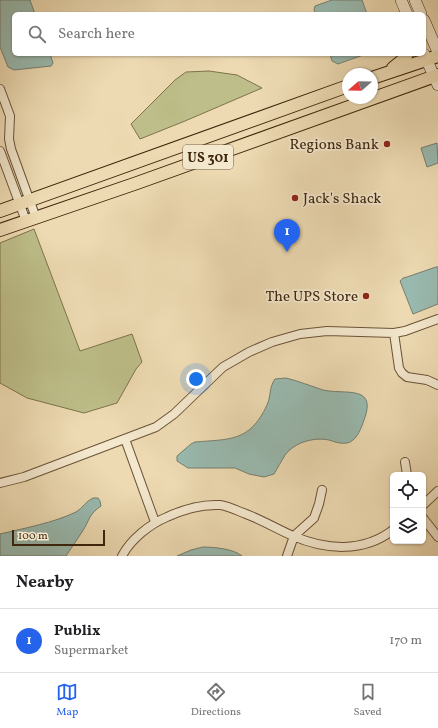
<!DOCTYPE html>
<html lang="en">
<head>
<meta charset="utf-8">
<style>
	:root { --surface:#fff; --page:#f2f2f2; --text:#202124; --muted:#757577; --line:#e0e0e0; --accent:#2563eb }
	body { margin:0; font-family:Vollkorn,serif; background:var(--page); color:var(--text) }
	.controls { position:absolute; right:12px; bottom:12px; display:grid; overflow:hidden; border-radius:6px; box-shadow:0 1px 3px #0004 }
	.controls button { width:36px; height:36px; display:grid; place-items:center; padding:0; border:0; border-bottom:1px solid var(--line); background:var(--surface); color:var(--text); font:20px sans-serif }
	.compass { position:absolute; left:342px; top:68px; width:36px; height:36px; border-radius:50%; background:var(--surface); box-shadow:0 1px 3px #0004; rotate:250deg }
	.scale { position:absolute; left:12px; bottom:10px; width:93px; box-sizing:border-box; padding-left:4px; border:2px solid #40260d; border-top:0; font-size:11px; line-height:14px; white-space:nowrap; color:#40260d; -webkit-text-stroke:3px #f3e7cd; paint-order:stroke }
	.you { position:absolute; left:196px; top:379px; width:14px; height:14px; margin:-10px; border:3px solid #fff; border-radius:50%; background:#1a73e8; box-shadow:0 0 0 6px #1a73e833 }
	.badge { display:grid; place-items:center; width:26px; height:26px; border-radius:50%; background:var(--accent); color:#fff; font-size:13px; font-weight:700 }
	.pin { position:absolute; translate:-50% -33px; filter:drop-shadow(0 1px 2px #0008) }
	.pin::after { content:''; position:absolute; top:21px; width:14px; height:12px; background:inherit; clip-path:polygon(0 0,100% 0,50% 100%) }
	.list { margin:0; padding:0; list-style:none }
	h2 { display:flex; justify-content:space-between; align-items:center; height:52px; margin:0; padding:0 16px; font-size:17px }
	h2 small { font-size:13px; font-weight:400; color:var(--muted) }
	.list li { display:grid; grid-template-columns:26px 1fr auto; gap:12px; align-items:center; box-sizing:border-box; height:64px; padding:0 16px; border-top:1px solid var(--line) }
	.list b { display:block; font-size:15px; white-space:nowrap }
	.list p { margin:0; font-size:13px; white-space:nowrap; color:var(--muted) }
	.list em { font-size:13px; font-style:normal; color:var(--muted) }
	.icon { flex:none; width:22px; height:22px; fill:none; stroke:currentColor; stroke-width:2; stroke-linecap:round; stroke-linejoin:round }
	.map { position:relative; flex:none; width:438px; height:556px; overflow:hidden }
	.search { position:absolute; background:var(--surface); box-shadow:0 1px 3px #0004; left:12px; right:12px; top:12px; height:44px; display:flex; align-items:center; gap:10px; box-sizing:border-box; padding:0 14px; border-radius:6px; color:var(--muted); font-size:15px }
	.sheet { height:116px; background:var(--surface) }
	nav { display:flex; justify-content:space-around; align-items:center; box-sizing:border-box; height:56px; border-top:1px solid var(--line); background:var(--surface); font-size:11px; color:var(--muted) }
	nav a { display:grid; justify-items:center; gap:2px }
	nav .on { color:var(--accent) }
	.map>svg:first-child { display:block }
	.green { fill:#bdbe89; stroke:#7e724b }
	.water { fill:#99bab0; stroke:#757f6f }
	.lines { fill:none; stroke-linecap:round; stroke-linejoin:round }
	.minor-casing { stroke:#6b5336; stroke-width:10 }
	.secondary-casing { stroke:#40260d; stroke-width:12 }
	.primary-casing { stroke:#40260d; stroke-width:14 }
	.minor { stroke:#f3e7cd; stroke-width:8 }
	.secondary { stroke:#f3e7cd; stroke-width:11 }
	.primary { stroke:#eddab2; stroke-width:12 }
	.poi-dot { fill:#8f2418; stroke:#f3e7cd; stroke-width:1.5 }
	.labels { text-anchor:middle; stroke-width:3.5; stroke-linejoin:round; paint-order:stroke }
	.shield { fill:#f3e7cd; stroke:#766047; stroke-width:1 }
	.shield-label { font-size:14px; font-weight:bold; fill:#40260d }
	.poi-label { font-size:15px; fill:#40260d; stroke:#f3e7cd; text-anchor:end }
</style>
</head>
<body>
<div class="map">
<svg width="438" height="556" viewBox="0 0 438 556">
	<rect width="100%" height="100%" fill="#eddab2"/>
	<filter id="stains"><feTurbulence type="fractalNoise" baseFrequency=".005" numOctaves="4"/><feColorMatrix values="0 0 0 0 .2 0 0 0 0 .09 0 0 0 0 .02 0 0 0 .5 -.17"/></filter>
	<radialGradient id="worn" r=".72"><stop offset=".6" stop-color="#630" stop-opacity="0"/><stop offset="1" stop-color="#630" stop-opacity=".3"/></radialGradient>
	<path class="green" d="M209,71L237,75L262,88L185,121L140,139L131,124L175,80L186,72Z
		M34,229L80,351L132,334L142,362L136,369L117,403L84,413L27,398L0,383V243Z"/>
	<path class="water" d="M0,0H30L35,14H14V54H50L53,63L51,66L14,70L8,67L0,47Z
		M332,0H362L367,14H316L314,10L315,6Z
		M330,54H366L338,64L332,61Z
		M437,143L438,163L427,167L421,148Z
		M436,267H438V304L413,314L400,281L403,278L407,277Z
		M286,378C298,381 311,386 323,390C344,395 378,384 364,420C361,428 358,438 350,442C343,445 335,442 329,440C314,437 295,442 285,455C281,461 278,468 274,474L264,477L249,474L235,468H188L177,461V456L191,444L195,442C230,439 250,442 267,405C271,397 269,387 275,379Z
		M93,498H98L100,501L101,506C88,515 90,520 82,532C77,540 71,548 66,556H0V534C25,528 53,523 76,512C83,508 86,501 93,498Z
		M203,547C214,547 234,549 242,556H177L191,550Z"/>
	<g class="lines">
		<g class="minor-casing">
			<path id="minor" d="M0,89L10,116L9,139L11,149L36,218
				M0,151L26,221
				M394,333L399,368L402,373L407,377L427,380L438,385
				M125,439L155,522
				M405,462L407,475
				M0,483L24,477L156,427L174,414L223,367L249,352L272,342L300,334L327,331L394,333L405,331L438,319
				M423,505L438,491
				M423,518L438,537
				M122,556C131,539 150,524 167,517C184,509 201,504 220,505C228,506 238,511 246,514C262,520 277,529 293,536C326,550 363,553 393,530
				M287,556L294,536L314,518L319,504L322,490"/>
		</g>
		<g class="secondary-casing">
			<path id="secondary" d="M401,0L407,14
				M415,0L421,14
				M424,20L438,52
				M424,54L438,85"/>
		</g>
		<g class="primary-casing">
			<path id="primary" d="M393,68L403,60L407,54
				M372,78L438,56
				M0,211L348,86
				M0,230L137,183L438,75"/>
		</g>
		<use href="#minor" class="minor"/>
		<use href="#secondary" class="secondary"/>
		<use href="#primary" class="primary"/>
	</g>
	<g class="poi-dot">
		<circle cx="387" cy="144" r="4"/>
		<circle cx="295" cy="198" r="4"/>
		<circle cx="366" cy="296" r="4"/>
	</g>
	<g class="labels">
		<rect class="shield" x="183" y="145" width="50" height="24" rx="3"/>
		<g class="shield-label">
			<text x="208" y="162">US 301</text>
		</g>
		<g class="poi-label">
			<text x="379" y="149">Regions Bank</text>
			<text x="303" y="203" text-anchor="start">Jack's Shack</text>
			<text x="358" y="301">The UPS Store</text>
		</g>
	</g>
	<rect width="100%" height="100%" filter="url(#stains)"/>
	<rect width="100%" height="100%" fill="url(#worn)"/>
</svg>
<div class="controls">
<button><svg class="icon" aria-label="locate" viewBox="0 0 24 24"><circle cx="12" cy="12" r="6"/><path d="M12 2v4M12 18v4M2 12h4M18 12h4"/></svg></button>
<button><svg class="icon" aria-label="layers" viewBox="0 0 24 24"><path d="M12 4l9 5-9 5-9-5zM3 14l9 5 9-5"/></svg></button>
</div>
<svg class="compass" viewBox="-18 -18 36 36"><path d="M0-13l5 13h-10z" fill="#e53935"/><path d="M0 13l5-13h-10z" fill="#757577"/></svg>
<div class="scale">100 m</div>
<div class="you"></div>
<div class="pin badge" style="left:287px;top:252px">1</div>
<div class="search"><svg class="icon" aria-label="search" viewBox="0 0 24 24"><circle cx="10" cy="10" r="6"/><path d="M15 15l6 6"/></svg>Search here</div>
</div>
<section class="sheet">
<h2>Nearby<small></small></h2>
<ul class="list">
<li><span class="badge">1</span><div><b>Publix</b><p>Supermarket</p></div><em>170 m</em></li>
</ul>
</section>
<nav>
<a class="on"><svg class="icon" aria-label="map" viewBox="0 0 24 24"><path d="M3 6l6-2 6 2 6-2v14l-6 2-6-2-6 2zM9 4v14M15 6v14"/></svg>Map</a>
<a><svg class="icon" aria-label="directions" viewBox="0 0 24 24"><path d="M12 3l9 9-9 9-9-9zM9 14v-3h6M13 9l2 2-2 2"/></svg>Directions</a>
<a><svg class="icon" aria-label="saved" viewBox="0 0 24 24"><path d="M7 4h10v16l-5-4-5 4z"/></svg>Saved</a>
</nav>
</body>
</html>
